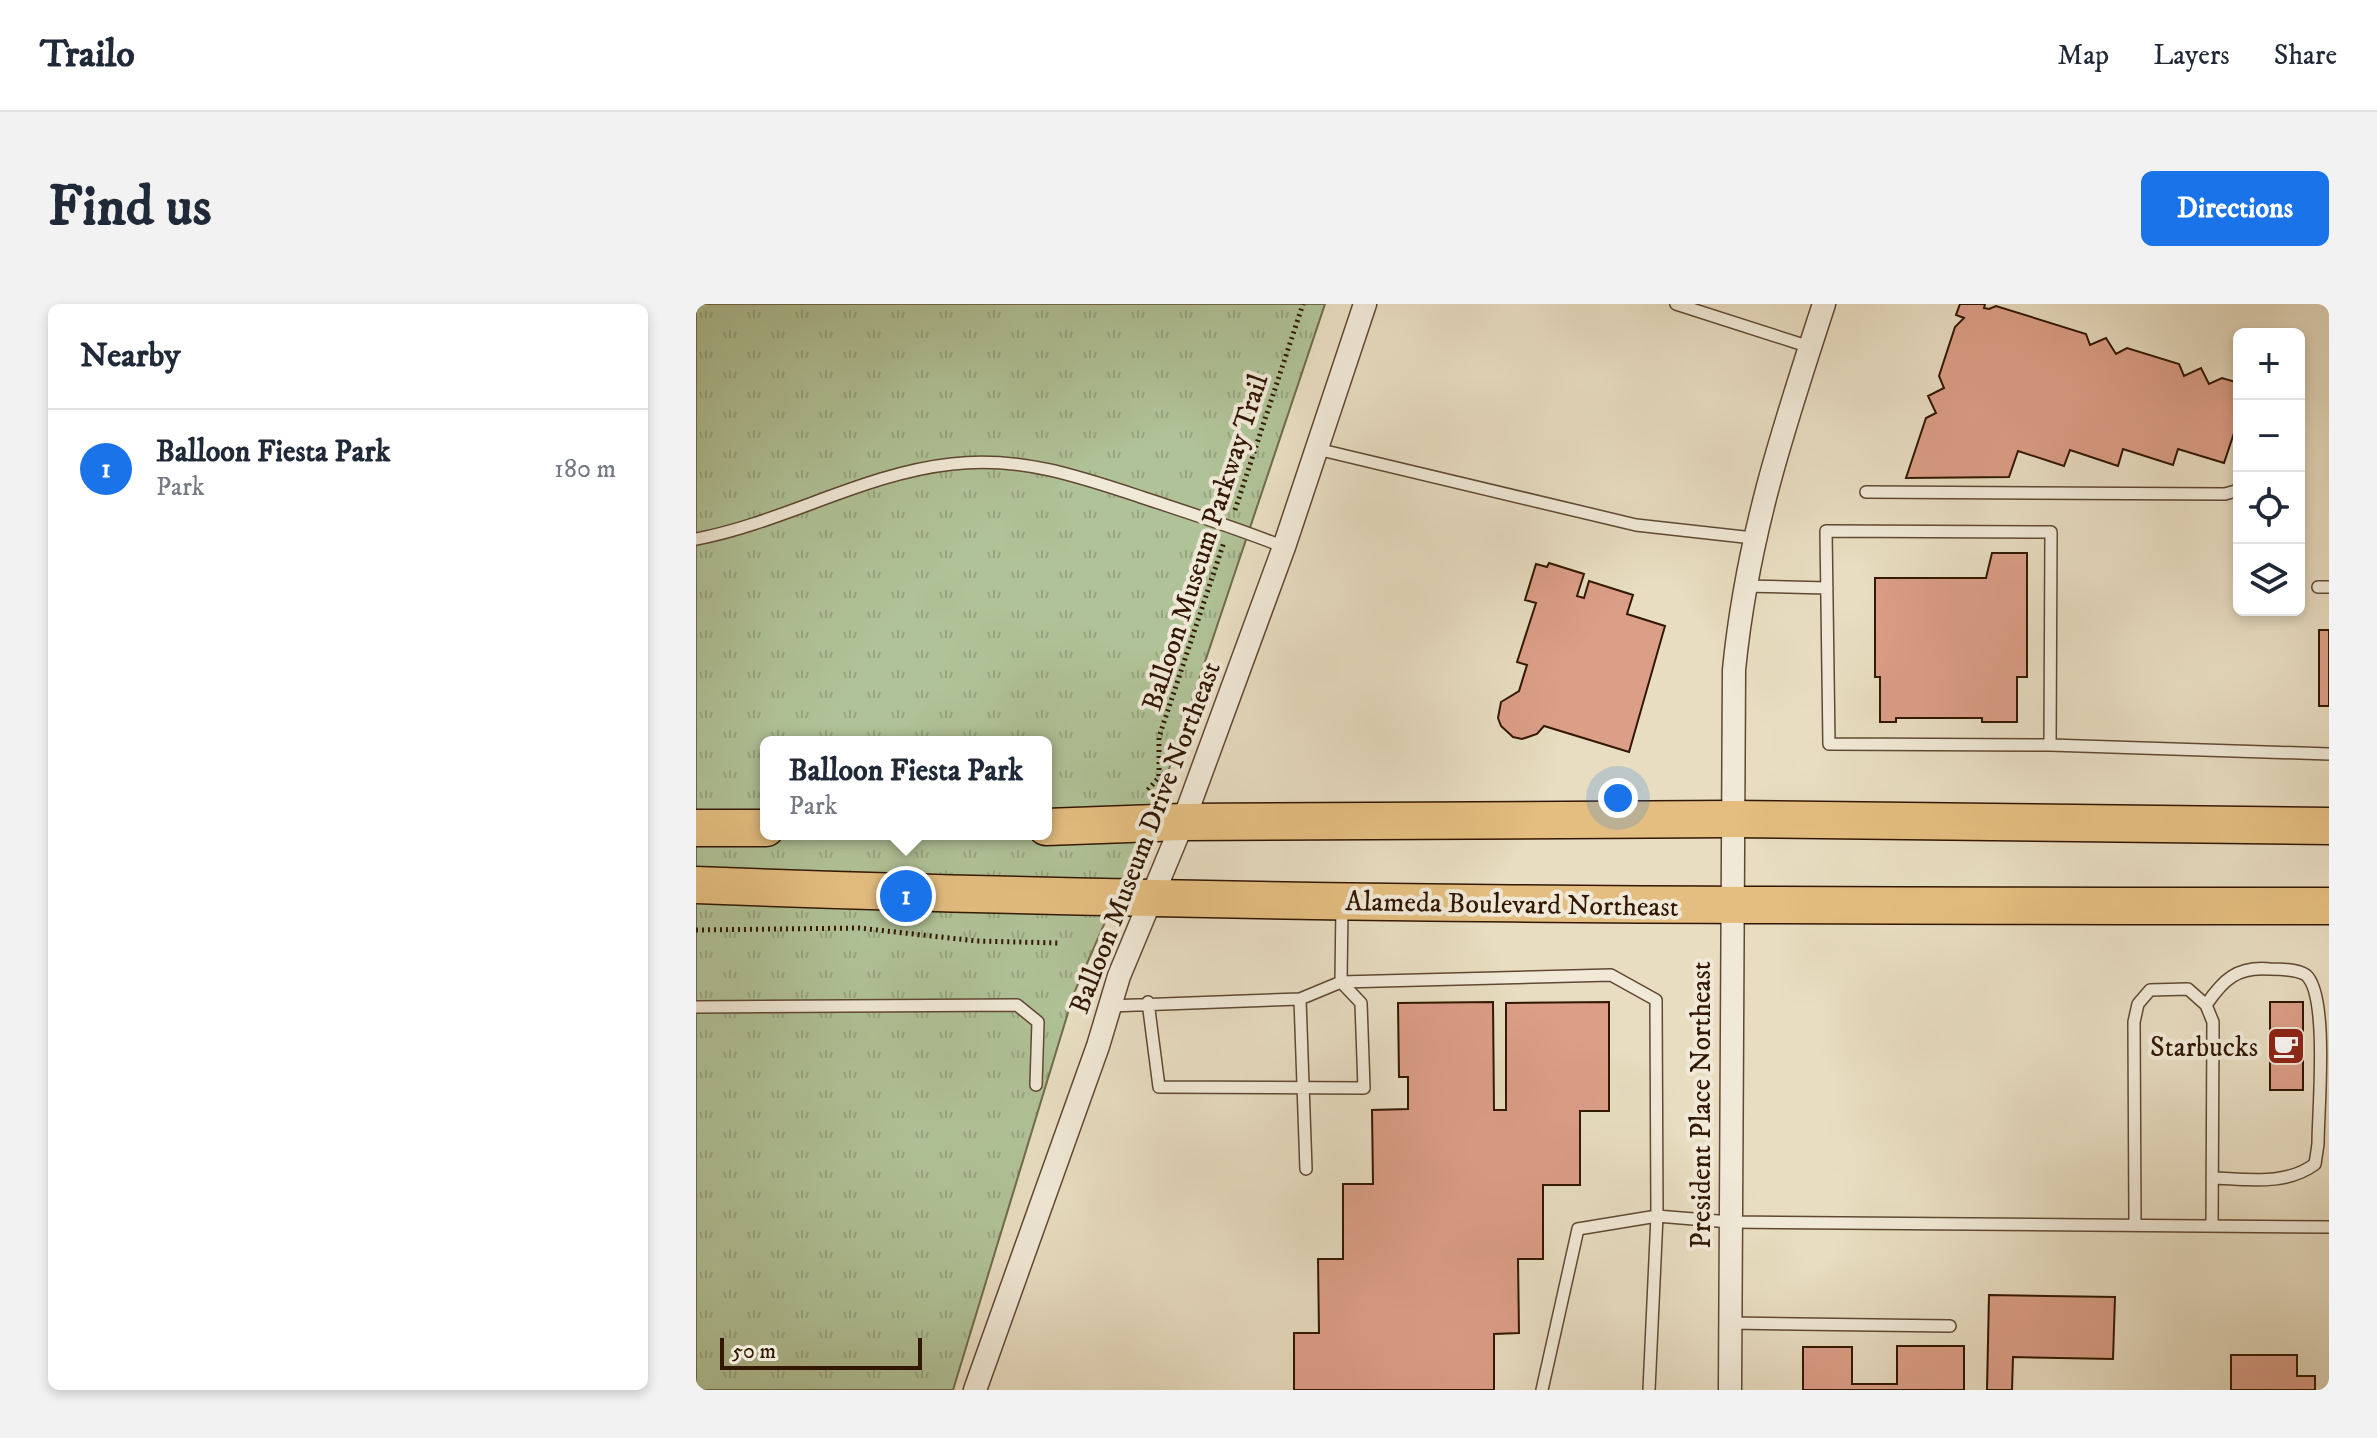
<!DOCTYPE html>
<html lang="en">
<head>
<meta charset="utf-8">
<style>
	:root { --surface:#fff; --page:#f2f2f3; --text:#1f2937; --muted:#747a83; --line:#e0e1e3; --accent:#1a73e8 }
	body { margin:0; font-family:"IM FELL DW Pica",serif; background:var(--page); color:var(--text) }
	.controls { position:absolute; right:24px; top:24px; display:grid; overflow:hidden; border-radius:12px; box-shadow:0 4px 12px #0003 }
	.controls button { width:72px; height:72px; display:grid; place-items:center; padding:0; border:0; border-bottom:2px solid var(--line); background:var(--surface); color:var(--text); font:40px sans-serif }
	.scale { position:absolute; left:24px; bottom:20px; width:202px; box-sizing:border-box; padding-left:8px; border:4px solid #321702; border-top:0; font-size:22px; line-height:28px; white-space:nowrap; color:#321702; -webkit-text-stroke:6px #f0e9d7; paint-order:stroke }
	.you { position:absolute; left:922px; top:494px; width:28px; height:28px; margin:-20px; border:6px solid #fff; border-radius:50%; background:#1a73e8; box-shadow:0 0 0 12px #1a73e833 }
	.badge { display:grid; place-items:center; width:52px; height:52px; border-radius:50%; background:var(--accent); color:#fff; font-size:26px; font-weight:700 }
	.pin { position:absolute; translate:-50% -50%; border:4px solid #fff; box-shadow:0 2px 8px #0006 }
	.popup { position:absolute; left:64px; top:432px; width:292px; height:104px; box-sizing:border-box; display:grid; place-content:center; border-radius:12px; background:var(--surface); filter:drop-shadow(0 2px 6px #0005); font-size:26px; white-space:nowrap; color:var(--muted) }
	.popup b { font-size:30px; color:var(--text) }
	.popup::after { content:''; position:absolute; left:50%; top:100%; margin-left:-16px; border:16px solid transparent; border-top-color:var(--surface) }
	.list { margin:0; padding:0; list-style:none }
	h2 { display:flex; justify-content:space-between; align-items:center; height:104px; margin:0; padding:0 32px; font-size:34px }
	h2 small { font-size:26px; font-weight:400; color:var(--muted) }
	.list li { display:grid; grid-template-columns:52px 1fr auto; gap:24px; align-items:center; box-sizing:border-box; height:120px; padding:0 32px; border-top:2px solid var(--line) }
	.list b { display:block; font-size:30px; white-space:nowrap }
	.list p { margin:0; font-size:26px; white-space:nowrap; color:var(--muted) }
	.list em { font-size:26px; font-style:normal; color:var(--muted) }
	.icon { flex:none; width:44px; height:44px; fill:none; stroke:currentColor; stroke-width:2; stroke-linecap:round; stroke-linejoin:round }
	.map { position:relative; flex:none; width:1633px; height:1086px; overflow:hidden; border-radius:12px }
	header { display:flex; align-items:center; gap:48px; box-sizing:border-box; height:112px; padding:0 40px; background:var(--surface); border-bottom:2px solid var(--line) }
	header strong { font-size:38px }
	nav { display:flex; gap:44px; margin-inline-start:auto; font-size:28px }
	.intro { display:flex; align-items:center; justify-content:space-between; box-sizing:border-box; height:192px; padding:0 48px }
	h1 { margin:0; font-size:56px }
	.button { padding:20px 36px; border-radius:12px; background:var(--accent); color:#fff; font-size:28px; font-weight:700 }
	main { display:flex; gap:48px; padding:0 48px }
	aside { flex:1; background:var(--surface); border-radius:12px; box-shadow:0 4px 12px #0003 }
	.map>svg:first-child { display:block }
	.park { fill:url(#park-tufts); stroke:#716c4c; stroke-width:2; fill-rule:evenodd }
	.building { fill:#db9e87; stroke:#321702; stroke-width:2 }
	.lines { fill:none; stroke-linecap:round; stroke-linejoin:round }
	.service-casing { stroke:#604832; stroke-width:14 }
	.minor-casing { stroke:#604832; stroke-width:25 }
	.primary-casing { stroke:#321702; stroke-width:39 }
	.path { stroke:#321702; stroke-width:5; stroke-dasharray:2 4; stroke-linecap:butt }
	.service { stroke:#f0e9d7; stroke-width:11 }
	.minor { stroke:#f0e9d7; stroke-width:22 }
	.primary { stroke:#e4be80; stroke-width:36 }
	.labels { text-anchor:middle; stroke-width:8; stroke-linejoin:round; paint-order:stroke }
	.street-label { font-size:28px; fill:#321702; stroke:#f0e9d7 }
	.poi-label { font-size:28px; fill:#321702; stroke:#f0e9d7; text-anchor:end }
</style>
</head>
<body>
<header>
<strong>Trailo</strong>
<nav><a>Map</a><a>Layers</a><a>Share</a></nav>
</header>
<div class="intro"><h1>Find us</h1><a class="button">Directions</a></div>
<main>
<aside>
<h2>Nearby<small></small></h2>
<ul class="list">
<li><span class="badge">1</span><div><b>Balloon Fiesta Park</b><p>Park</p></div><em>180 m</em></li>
</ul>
</aside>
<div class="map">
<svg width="1633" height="1086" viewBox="0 0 1633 1086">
	<defs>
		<pattern id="park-tufts" width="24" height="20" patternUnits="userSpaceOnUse" patternTransform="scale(2)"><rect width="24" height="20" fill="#b0c297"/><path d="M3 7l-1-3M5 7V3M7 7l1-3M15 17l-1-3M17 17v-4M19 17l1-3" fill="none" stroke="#98a680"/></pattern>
	</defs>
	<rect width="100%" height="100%" fill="#e8ddc1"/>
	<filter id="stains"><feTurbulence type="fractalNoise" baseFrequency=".0025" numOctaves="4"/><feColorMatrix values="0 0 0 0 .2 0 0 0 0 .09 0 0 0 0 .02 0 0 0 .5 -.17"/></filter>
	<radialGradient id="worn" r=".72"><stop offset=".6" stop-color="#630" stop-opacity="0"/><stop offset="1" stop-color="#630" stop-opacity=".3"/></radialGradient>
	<path class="park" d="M0,0H629L463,495L378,689L257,1086H0ZM70,438H350V530H70Z"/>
	<path class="building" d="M1264,0H1289L1288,4L1293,5L1300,2L1390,30L1394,41L1410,34L1420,50L1431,44L1483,60L1488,72L1505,64L1513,80L1526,74L1543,79V114L1528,159L1482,145L1477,161L1427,145L1422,162L1374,146L1368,162L1322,147L1313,173L1210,174L1230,114L1240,109L1232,92L1248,84L1243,72L1259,23L1268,14L1260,11Z
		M1296,249H1331V373H1321V418H1286V414H1200V418H1184V373H1179V274H1290Z
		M853,259L888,270L881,292L888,294L893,277L937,291L931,310L969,322L933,448L848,422L841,430L826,435L817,433L805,422L802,414L805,398L823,387L831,361L821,358L840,299L829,296L840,260L851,263Z
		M1623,326H1633V402H1623Z
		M797,698L798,806H810V699L913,698V807H884V881H847V955H822L823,1029L798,1030V1086H598V1029H623L622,955H647V880H677L676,806L712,805V773H703L702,699Z
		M1574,698H1607V786H1574Z
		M1293,991L1419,993L1417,1055L1317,1053L1316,1086H1291Z
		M1201,1042H1268V1086H1107V1043H1156V1080H1201Z
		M1535,1051H1601V1072H1619V1086H1535Z"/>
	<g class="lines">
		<g class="service-casing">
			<path id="service" d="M980,0L1114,43
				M621,145L940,221L1057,234
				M1170,188L1529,190L1543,186
				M0,235C86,219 169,169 256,160C323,152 382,172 445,193C493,209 541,224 588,243
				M1048,282L1131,284
				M1622,283H1633
				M1354,441L1355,228L1130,227L1133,440L1354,441L1633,450
				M646,601L645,678L915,671L960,696L961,912L882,925L846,1086
				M604,695L610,865
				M1510,701C1527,676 1541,662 1574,665C1584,665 1601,665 1610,671C1633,691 1622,807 1622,840L1619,860C1590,882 1551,875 1516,874
				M414,702L604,695L645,678L665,699L668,784L463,783L452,698
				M0,703L321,701L342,718L340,781
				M1439,921L1438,718L1442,700L1454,686L1492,685L1510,701L1517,718L1516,922
				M1034,1019L1254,1022
				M953,1086L961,912L1034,918L1633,923"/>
		</g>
		<g class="minor-casing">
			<path id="minor" d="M279,1086L402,742L423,672L487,518L588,243L669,0
				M1034,1086L1038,366C1051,234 1087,125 1128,0"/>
		</g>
		<g class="primary-casing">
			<path id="primary" d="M350,523L487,518L1036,515L1633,522
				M0,524H70
				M0,581C544,602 1089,602 1633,602"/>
		</g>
		<path class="path" d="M539,206L607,0
			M452,486L463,473V433L528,238
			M0,626L163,624L281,637L363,639"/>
		<use href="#service" class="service"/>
		<use href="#minor" class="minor"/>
		<use href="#primary" class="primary"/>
	</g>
	<defs>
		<g id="cafe-square" transform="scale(2)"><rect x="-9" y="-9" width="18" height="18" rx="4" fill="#8f2418" stroke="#f0e9d7"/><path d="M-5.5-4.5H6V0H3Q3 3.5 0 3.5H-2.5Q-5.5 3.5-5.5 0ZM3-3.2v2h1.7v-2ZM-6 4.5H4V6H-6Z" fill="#fff"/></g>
	</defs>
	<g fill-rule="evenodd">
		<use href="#cafe-square" x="1590" y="742"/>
	</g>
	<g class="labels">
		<g class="street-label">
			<text transform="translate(508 238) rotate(-72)" y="10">Balloon Museum Parkway Trail</text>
			<text transform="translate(448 533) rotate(-69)" y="10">Balloon Museum Drive Northeast</text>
			<text transform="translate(816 599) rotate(1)" y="10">Alameda Boulevard Northeast</text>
			<text transform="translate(1004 801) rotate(-90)" y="10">President Place Northeast</text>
		</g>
		<g class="poi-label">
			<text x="1562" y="752">Starbucks</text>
		</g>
	</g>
	<rect width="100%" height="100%" filter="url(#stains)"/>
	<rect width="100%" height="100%" fill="url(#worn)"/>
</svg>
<div class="controls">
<button>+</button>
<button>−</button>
<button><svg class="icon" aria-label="locate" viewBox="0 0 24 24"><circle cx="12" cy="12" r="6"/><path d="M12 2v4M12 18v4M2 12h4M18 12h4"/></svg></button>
<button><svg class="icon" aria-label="layers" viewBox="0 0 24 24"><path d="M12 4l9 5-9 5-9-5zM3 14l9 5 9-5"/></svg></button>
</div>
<div class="scale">50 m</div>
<div class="you"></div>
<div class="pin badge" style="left:210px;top:592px">1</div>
<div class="popup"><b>Balloon Fiesta Park</b>Park</div>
</div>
</main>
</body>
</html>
